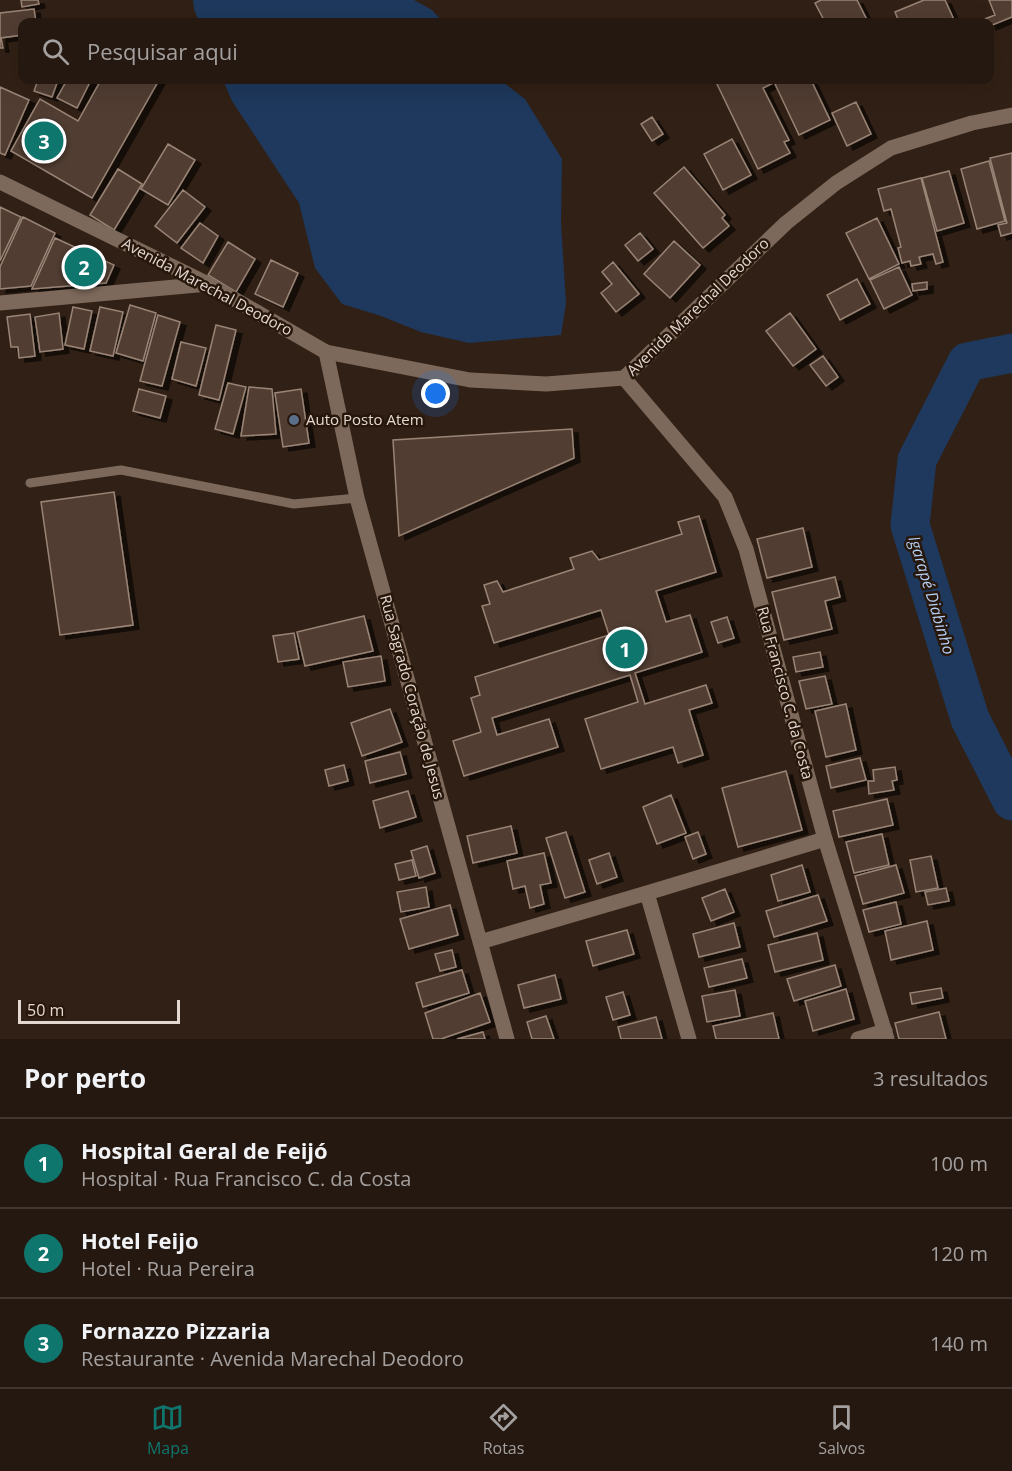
<!DOCTYPE html>
<html lang="pt">
<head>
<meta charset="utf-8">
<style>
	:root { --surface:#251810; --page:#2d2119; --text:#f1f3f6; --muted:#a3a09f; --line:#423730; --accent:#0f766e }
	body { margin:0; font-family:"Open Sans",sans-serif; background:var(--page); color:var(--text) }
	.scale { position:absolute; left:18px; bottom:15px; width:162px; box-sizing:border-box; padding-left:6px; border:3px solid #e3d7d0; border-top:0; font-size:16px; line-height:21px; white-space:nowrap; color:#e3d7d0; -webkit-text-stroke:4px #27170b; paint-order:stroke }
	.you { position:absolute; left:436px; top:394px; width:21px; height:21px; margin:-15px; border:4px solid #fff; border-radius:50%; background:#1a73e8; box-shadow:0 0 0 9px #1a73e833 }
	.badge { display:grid; place-items:center; width:39px; height:39px; border-radius:50%; background:var(--accent); color:#fff; font-size:20px; font-weight:700 }
	.pin { position:absolute; translate:-50% -50%; border:3px solid #fff; box-shadow:0 2px 6px #0006 }
	.list { margin:0; padding:0; list-style:none }
	h2 { display:flex; justify-content:space-between; align-items:center; height:78px; margin:0; padding:0 24px; font-size:26px }
	h2 small { font-size:20px; font-weight:400; color:var(--muted) }
	.list li { display:grid; grid-template-columns:39px 1fr auto; gap:18px; align-items:center; box-sizing:border-box; height:90px; padding:0 24px; border-top:2px solid var(--line) }
	.list b { display:block; font-size:22px; white-space:nowrap }
	.list p { margin:0; font-size:20px; white-space:nowrap; color:var(--muted) }
	.list em { font-size:20px; font-style:normal; color:var(--muted) }
	.icon { flex:none; width:33px; height:33px; fill:none; stroke:currentColor; stroke-width:2; stroke-linecap:round; stroke-linejoin:round }
	.map { position:relative; flex:none; width:1012px; height:1039px; overflow:hidden }
	.search { position:absolute; background:var(--surface); box-shadow:0 6px 24px #0002; left:18px; right:18px; top:18px; height:66px; display:flex; align-items:center; gap:15px; box-sizing:border-box; padding:0 21px; border-radius:12px; color:var(--muted); font-size:22px }
	.sheet { height:348px; background:var(--surface) }
	nav { display:flex; justify-content:space-around; align-items:center; box-sizing:border-box; height:84px; border-top:2px solid var(--line); background:var(--surface); font-size:16px; color:var(--muted) }
	nav a { display:grid; justify-items:center; gap:3px }
	nav .on { color:var(--accent) }
	.map>svg:first-child { display:block }
	.water { fill:#1e395d }
	.lines { fill:none; stroke-linecap:round; stroke-linejoin:round }
	.river { stroke:#1e395d; stroke-width:39 }
	.building { fill:#513e32; stroke:#998476; stroke-width:1.5; filter:url(#shadow) }
	.service { stroke:#7d695b; stroke-width:9 }
	.minor { stroke:#7d695b; stroke-width:15 }
	.tertiary { stroke:#7d695b; stroke-width:15 }
	.secondary { stroke:#7d695b; stroke-width:15 }
	.service-dot { fill:#5c6f8a; stroke:#27170b; stroke-width:2 }
	.labels { text-anchor:middle; stroke-width:5; stroke-linejoin:round; paint-order:stroke }
	.street-label { font-size:15px; fill:#e3d7d0; stroke:#27170b }
	.poi-label { font-size:15px; fill:#e3d7d0; stroke:#27170b; text-anchor:start }
	.water-label { font-size:16px; font-style:italic; fill:#b3cff5; stroke:#27170b }
</style>
</head>
<body>
<div class="map">
<svg width="1012" height="1039" viewBox="0 0 1012 1039">
	<defs>
		<filter id="shadow"><feDropShadow dx="6" dy="4" stdDeviation="0" flood-color="#0009"/></filter>
	</defs>
	<rect width="100%" height="100%" fill="#312015"/>
	<path class="water" d="M193,0H414L432,10L443,22H199L194,9Z
		M223,80H500L525,99L562,159L561,224L566,303L561,335L469,343L421,332L381,316L342,304L315,268L299,203L232,101Z"/>
	<g class="lines">
		<path class="river" d="M1012,353L967,362L917,460L910,525L970,719L1012,801"/>
	</g>
	<path class="building" d="M21,0H38L39,4L22,7Z
		M821,0H857L868,22H825L815,3Z
		M924,0H945L955,22H899L895,12Z
		M989,0H1012V17L990,26V22H977L995,15Z
		M34,9L36,22H22V35L1,38L3,48H0V13Z
		M38,80H58L52,97L34,91Z
		M67,80H91L77,108L57,98Z
		M101,80H159L92,198L11,151L40,99L78,121Z
		M715,80H773L775,82L763,88L789,140L784,142L790,153L758,169Z
		M785,80H811L830,120L799,135L775,84Z
		M0,87L29,100L5,155L0,153Z
		M856,102L871,134L847,146L832,113Z
		M652,117L663,134L652,141L641,124Z
		M732,139L751,175L723,190L704,154Z
		M168,144L195,160L168,205L141,189Z
		M1012,153V234V233L1001,236L998,225L1007,223L990,158Z
		M989,161L1005,221L977,229L961,169Z
		M684,167L725,215L722,218L729,226L703,248L654,193Z
		M118,169L142,184L114,230L90,215Z
		M949,171L964,223L937,231L922,178Z
		M921,178L943,262L936,264L933,254L919,257L921,264L911,266L910,261L902,263L898,248L901,247L891,209L884,211L878,189Z
		M183,190L205,207L177,243L155,226Z
		M0,207L21,217L0,261Z
		M23,217L55,233L31,286L0,289V267Z
		M877,218L899,264L869,279L846,233Z
		M200,223L218,236L203,263L181,248Z
		M640,233L653,249L638,261L625,245Z
		M55,238L114,265L106,283L32,289Z
		M674,241L700,265L670,298L644,274Z
		M228,242L255,259L236,292L208,275Z
		M271,260L298,273L283,307L255,294Z
		M613,262L639,294L616,312L601,293L612,284L602,272Z
		M899,267L912,295L884,309L870,280Z
		M857,279L870,304L840,320L827,295Z
		M927,282V289L913,291L912,284Z
		M130,305L156,313L143,361L116,353Z
		M73,307L92,311L84,349L65,345Z
		M100,307L123,312L113,356L90,351Z
		M59,313L63,349L40,352L35,317Z
		M790,313L816,349L793,366L766,331Z
		M30,314L35,356L19,358L18,347H11L7,317Z
		M158,315L180,322L162,386L140,381Z
		M216,325L236,330L219,400L199,395Z
		M181,342L206,348L196,386L172,379Z
		M823,356L838,377L826,386L810,365Z
		M228,383L246,387L233,434L215,429Z
		M249,387L272,389L276,434L241,436Z
		M139,389L166,396L160,418L133,411Z
		M301,389L309,443L283,447L275,393Z
		M572,429L574,458L399,536L393,440Z
		M114,492L133,625L60,635L41,502Z
		M699,516L716,572L656,591L666,622L690,615L702,652L635,673L645,704L706,685L712,703L689,710L703,755L678,763L673,747L601,769L585,719L638,702L630,675L492,718L497,735L549,719L558,747L464,776L453,741L481,732L471,698L480,695L475,677L609,635L601,610L494,643L482,606L490,604L484,585L497,581L503,592L574,569L570,558L592,551L599,560L682,534L678,522Z
		M803,528L812,567L767,578L757,539Z
		M835,577L840,597L825,601L832,629L784,640L772,592Z
		M364,616L373,651L305,666L297,632Z
		M727,617L734,638L718,643L711,622Z
		M294,633L299,659L278,662L273,636Z
		M820,652L823,667L796,672L793,657Z
		M381,656L385,681L348,687L343,662Z
		M825,676L832,704L806,709L799,681Z
		M846,704L856,750L826,757L815,711Z
		M390,709L402,742L362,756L351,723Z
		M400,752L406,774L370,783L365,761Z
		M860,758L866,780L831,788L826,766Z
		M344,765L348,781L329,786L325,770Z
		M895,767L897,780L892,781L894,790L869,794L868,781H874L873,770Z
		M786,771L802,830L738,847L722,788Z
		M408,791L416,817L380,828L373,801Z
		M671,795L686,833L657,844L643,807Z
		M887,799L893,825L839,837L833,811Z
		M511,826L517,853L473,863L467,836Z
		M566,832L585,892L565,898L546,838Z
		M698,832L706,854L693,859L685,837Z
		M882,834L889,865L854,873L846,842Z
		M427,846L435,873L419,878L411,851Z
		M544,853L551,883L540,885L544,904L530,908L525,886L513,889L507,861Z
		M609,853L617,877L597,884L589,860Z
		M931,856L938,888L916,892L910,860Z
		M412,860L416,876L399,880L395,864Z
		M802,865L810,892L778,901L771,875Z
		M896,865L904,893L863,904L855,876Z
		M426,887L429,907L401,912L397,892Z
		M946,888L949,901L928,905L925,892Z
		M725,889L734,912L711,921L702,898Z
		M818,895L827,921L774,937L766,911Z
		M896,902L901,924L869,932L863,910Z
		M450,905L458,935L409,949L400,919Z
		M927,921L933,950L891,960L885,931Z
		M734,923L740,947L699,957L693,934Z
		M627,930L634,954L593,966L586,941Z
		M817,933L823,960L775,972L768,945Z
		M452,950L456,967L440,971L435,954Z
		M742,959L747,978L709,987L704,968Z
		M835,965L841,986L794,1001L787,979Z
		M462,970L469,993L423,1007L416,983Z
		M555,975L561,999L524,1008L518,985Z
		M941,988L943,998L912,1004L910,993Z
		M846,989L854,1019L813,1031L805,1001Z
		M735,990L740,1016L707,1022L702,996Z
		M623,992L630,1015L613,1020L606,997Z
		M480,993L490,1022L441,1039H433L425,1013Z
		M939,1012L946,1039H899L895,1023Z
		M773,1013L779,1039H716L713,1026Z
		M546,1016L554,1039H532L527,1022Z
		M656,1017L662,1039H621L618,1027Z
		M483,1032L485,1039H457Z"/>
	<g class="lines">
		<path class="service" d="M30,483L121,470L294,504L357,498"/>
		<path class="minor" d="M0,303L208,284
			M326,352L357,498L507,1039
			M647,893L689,1039
			M480,942L647,893L825,839
			M858,1039L885,1031"/>
		<path class="tertiary" d="M624,378L725,497L746,549L825,839L887,1039"/>
		<path class="secondary" d="M0,182L208,284L326,352L470,380L546,384L624,378L786,223L836,183L891,148L972,123L1012,115"/>
	</g>
	<circle class="service-dot" cx="294" cy="420" r="6"/>
	<g class="labels">
		<g class="street-label">
			<text transform="translate(207 287) rotate(28)" y="5">Avenida Marechal Deodoro</text>
			<text transform="translate(698 307) rotate(-44)" y="5">Avenida Marechal Deodoro</text>
			<text transform="translate(785 693) rotate(75)" y="5">Rua Francisco C. da Costa</text>
			<text transform="translate(412 697) rotate(75)" y="5">Rua Sagrado Coração de Jesus</text>
		</g>
		<g class="poi-label">
			<text x="306" y="425">Auto Posto Atem</text>
		</g>
		<g class="water-label">
			<text transform="translate(932 595) rotate(73)" y="6">Igarapé Diabinho</text>
		</g>
	</g>
</svg>
<div class="scale">50 m</div>
<div class="you"></div>
<div class="pin badge" style="left:625px;top:649px">1</div>
<div class="pin badge" style="left:84px;top:267px">2</div>
<div class="pin badge" style="left:44px;top:141px">3</div>
<div class="search"><svg class="icon" aria-label="search" viewBox="0 0 24 24"><circle cx="10" cy="10" r="6"/><path d="M15 15l6 6"/></svg>Pesquisar aqui</div>
</div>
<section class="sheet">
<h2>Por perto<small>3 resultados</small></h2>
<ul class="list">
<li><span class="badge">1</span><div><b>Hospital Geral de Feijó</b><p>Hospital · Rua Francisco C. da Costa</p></div><em>100 m</em></li>
<li><span class="badge">2</span><div><b>Hotel Feijo</b><p>Hotel · Rua Pereira</p></div><em>120 m</em></li>
<li><span class="badge">3</span><div><b>Fornazzo Pizzaria</b><p>Restaurante · Avenida Marechal Deodoro</p></div><em>140 m</em></li>
</ul>
</section>
<nav>
<a class="on"><svg class="icon" aria-label="map" viewBox="0 0 24 24"><path d="M3 6l6-2 6 2 6-2v14l-6 2-6-2-6 2zM9 4v14M15 6v14"/></svg>Mapa</a>
<a><svg class="icon" aria-label="directions" viewBox="0 0 24 24"><path d="M12 3l9 9-9 9-9-9zM9 14v-3h6M13 9l2 2-2 2"/></svg>Rotas</a>
<a><svg class="icon" aria-label="saved" viewBox="0 0 24 24"><path d="M7 4h10v16l-5-4-5 4z"/></svg>Salvos</a>
</nav>
</body>
</html>
